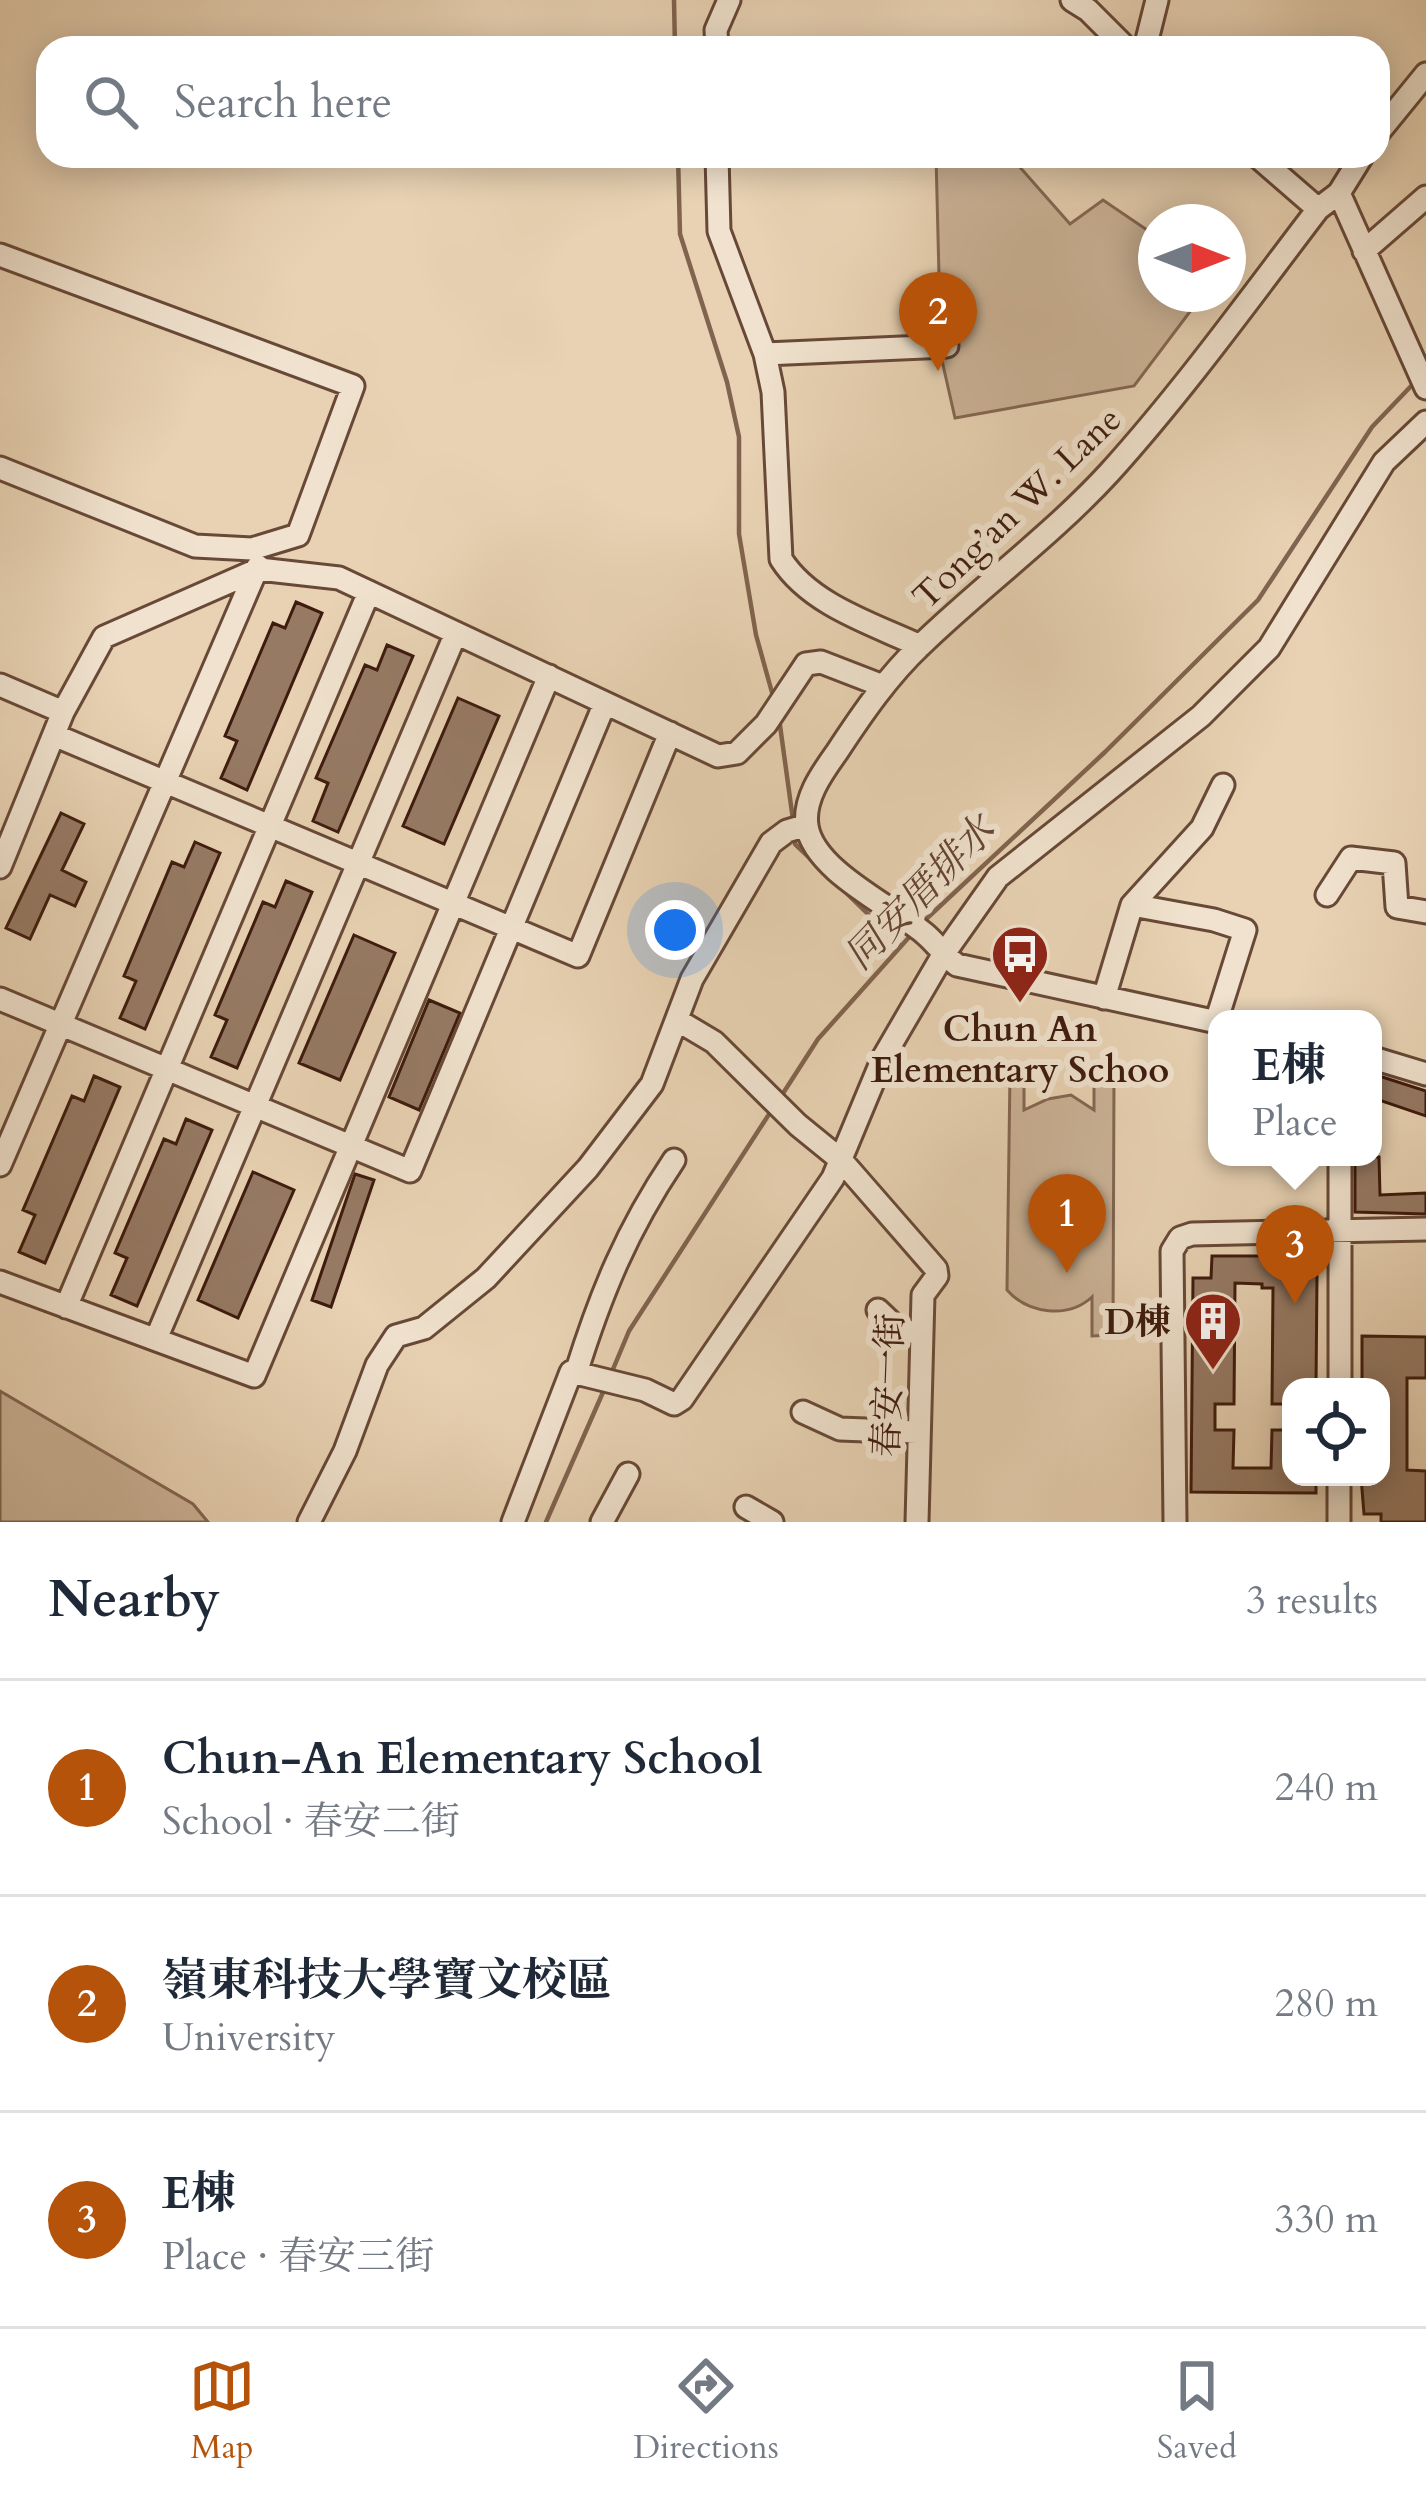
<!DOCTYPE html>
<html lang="en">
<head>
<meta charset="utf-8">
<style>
	:root { --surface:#fff; --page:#f6f6f7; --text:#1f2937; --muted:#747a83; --line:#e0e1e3; --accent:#b45309 }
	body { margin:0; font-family:Cardo,"Noto Serif TC",serif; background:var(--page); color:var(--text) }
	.controls { position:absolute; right:36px; bottom:36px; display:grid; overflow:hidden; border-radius:24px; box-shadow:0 6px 30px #0003 }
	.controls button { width:108px; height:108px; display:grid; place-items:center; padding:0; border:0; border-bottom:3px solid var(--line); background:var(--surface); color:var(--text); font:60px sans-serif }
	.compass { position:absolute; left:1138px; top:204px; width:108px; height:108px; border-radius:50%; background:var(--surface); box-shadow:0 6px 30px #0003; rotate:90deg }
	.you { position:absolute; left:675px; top:930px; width:42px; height:42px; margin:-30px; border:9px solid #fff; border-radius:50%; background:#1a73e8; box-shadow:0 0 0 18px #1a73e833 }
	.badge { display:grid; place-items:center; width:78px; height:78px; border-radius:50%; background:var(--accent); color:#fff; font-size:39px; font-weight:700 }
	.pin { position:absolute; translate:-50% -99px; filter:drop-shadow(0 3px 6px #0008) }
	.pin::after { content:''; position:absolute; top:63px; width:42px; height:36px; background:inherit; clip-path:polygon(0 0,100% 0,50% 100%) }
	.popup { position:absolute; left:1208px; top:1010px; width:174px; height:156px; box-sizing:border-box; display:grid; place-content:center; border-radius:24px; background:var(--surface); filter:drop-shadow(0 3px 9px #0005); font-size:39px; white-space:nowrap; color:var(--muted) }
	.popup b { font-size:45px; color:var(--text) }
	.popup::after { content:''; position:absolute; left:50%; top:100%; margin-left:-24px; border:24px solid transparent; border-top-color:var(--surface) }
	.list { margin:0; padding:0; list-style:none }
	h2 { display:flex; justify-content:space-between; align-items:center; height:156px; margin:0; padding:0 48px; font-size:51px }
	h2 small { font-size:39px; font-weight:400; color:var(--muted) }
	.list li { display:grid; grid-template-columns:78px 1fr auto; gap:36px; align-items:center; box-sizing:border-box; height:216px; padding:0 48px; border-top:3px solid var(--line) }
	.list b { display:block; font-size:45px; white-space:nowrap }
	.list p { margin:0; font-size:39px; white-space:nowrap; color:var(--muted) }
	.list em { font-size:39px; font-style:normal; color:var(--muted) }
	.icon { flex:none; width:66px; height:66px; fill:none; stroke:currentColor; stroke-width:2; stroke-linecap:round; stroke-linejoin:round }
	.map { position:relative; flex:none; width:1426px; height:1522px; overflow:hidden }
	.search { position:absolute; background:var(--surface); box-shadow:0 6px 30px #0003; left:36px; right:36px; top:36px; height:132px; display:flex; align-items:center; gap:30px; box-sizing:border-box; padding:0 42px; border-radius:36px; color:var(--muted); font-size:45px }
	.sheet { height:804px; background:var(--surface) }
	nav { display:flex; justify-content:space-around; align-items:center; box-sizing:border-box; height:168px; border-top:3px solid var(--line); background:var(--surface); font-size:33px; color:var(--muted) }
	nav a { display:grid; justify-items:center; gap:6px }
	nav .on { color:var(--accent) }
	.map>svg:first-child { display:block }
	.green { fill:#cbb397; stroke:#846752; stroke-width:3 }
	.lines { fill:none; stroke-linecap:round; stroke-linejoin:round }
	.stream { stroke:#81644f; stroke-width:4.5 }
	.building { fill:#967a64; stroke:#3e1b0e; stroke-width:3 }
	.minor-casing { stroke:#684937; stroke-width:27 }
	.minor { stroke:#f0e2ce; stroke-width:21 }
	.labels { text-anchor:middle; stroke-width:12; stroke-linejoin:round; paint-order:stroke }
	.street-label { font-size:36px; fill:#3e1b0e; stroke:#f0e2ce }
	.poi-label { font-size:36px; font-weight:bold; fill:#3e1b0e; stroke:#f0e2ce }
	.water-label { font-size:39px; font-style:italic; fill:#654534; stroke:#f0e2ce }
</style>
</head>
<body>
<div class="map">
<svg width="1426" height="1522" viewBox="0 0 1426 1522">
	<rect width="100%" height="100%" fill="#e8d2b3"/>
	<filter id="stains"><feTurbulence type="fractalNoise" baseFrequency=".00167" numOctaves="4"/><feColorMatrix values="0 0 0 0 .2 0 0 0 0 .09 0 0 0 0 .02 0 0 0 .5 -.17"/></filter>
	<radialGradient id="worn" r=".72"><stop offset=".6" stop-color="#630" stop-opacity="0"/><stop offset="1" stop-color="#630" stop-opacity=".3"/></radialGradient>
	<path class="green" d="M936,156H1010L1070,224L1103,200L1156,236V294L1201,297L1134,386L955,418L941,356Z
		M1010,1074L1024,1075V1110L1048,1099L1071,1095L1094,1110V1076L1114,1075L1113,1335L1092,1336V1297C1068,1319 1028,1314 1007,1290Z
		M0,1391L193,1504L208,1522H0Z"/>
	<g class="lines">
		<path class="stream" d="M674,0L675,48
			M678,156L680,234L727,382L739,437V534L756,635L773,696
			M779,718L793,820
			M795,837V844L817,865
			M838,885L901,946
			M923,922L1105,752L1258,600L1372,427L1414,383
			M780,1098L818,1039L911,935
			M611,1374L629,1331L773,1108
			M546,1522L604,1390"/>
	</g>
	<path class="building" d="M296,602L322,613L247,790L221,778L237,741L225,736L273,623L285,628Z
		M387,645L413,656L338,832L313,821L328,783L316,778L365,665L377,670Z
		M458,698L499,716L444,844L403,826Z
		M61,813L84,824L62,870L86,882L75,906L50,895L30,939L6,928Z
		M195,842L220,853L145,1029L120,1018L136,981L124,976L172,862L184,867Z
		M286,881L312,892L237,1068L211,1057L227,1020L215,1015L263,902L275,907Z
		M354,935L395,953L340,1080L299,1063Z
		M429,1000L460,1013L419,1110L389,1097Z
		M1373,1074L1426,1091V1116L1373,1098Z
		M94,1076L120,1087L45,1263L19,1252L35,1215L23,1210L72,1096L84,1101Z
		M186,1119L212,1130L137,1306L111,1295L127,1258L115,1253L164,1139L176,1144Z
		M1355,1157H1379L1380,1195L1426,1193V1214L1355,1212Z
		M253,1172L294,1190L238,1318L198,1300Z
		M355,1174L374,1180L331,1307L312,1300Z
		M1212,1256H1295V1275H1317L1316,1387H1291V1404H1272L1273,1288H1262V1284L1235,1283L1234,1404H1215V1430H1234L1233,1468H1271L1272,1430H1291V1477H1316V1493L1191,1492L1193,1278H1211Z
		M1362,1336L1426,1337V1378H1407V1470L1426,1471V1522H1381V1514H1364L1361,1477H1381V1387H1362Z"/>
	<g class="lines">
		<g class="minor-casing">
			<path id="minor" d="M1072,0L1088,10L1126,48
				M717,48L716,30L729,0
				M1145,48L1157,0
				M1378,133L1426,74
				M717,156L719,231L765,354L773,392L781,559C810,605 873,624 920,646
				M1257,156L1318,209
				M1339,193L1426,388
				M1364,251L1426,197
				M0,255L353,386L298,535L252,549L195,546L0,468
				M765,354L947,346
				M0,685L63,712
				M54,735L578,956L670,733
				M0,867L63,712L104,637L259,569L339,578L718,756L737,753L766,724L806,664L821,662L883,686
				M1327,895L1351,858L1394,863L1397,907L1426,912
				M1132,905L1214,920L1245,930L1216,1022
				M1104,998L1132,905L1202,828L1223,785
				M0,999L410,1171L605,703
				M677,1020L714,1042L798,1125L841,1160L936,1269L937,1276L923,1295L917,1522
				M1217,1022L957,965C944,956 936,943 925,934C892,906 814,871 807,826C803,799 822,773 837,752C862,714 888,676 921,645C982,586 1051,536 1109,473C1184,390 1250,298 1318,209L1339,193L1362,156
				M1373,1058L1426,1074
				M0,1165L258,566
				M0,1282L254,1376L549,676
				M66,1307L369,592
				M878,1310L898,1329L920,1334
				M156,1339L456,633
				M576,1373L645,1390L674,1404L682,1399L833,1178L883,1058L943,955L998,877L1201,716L1269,648L1384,462L1426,422
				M1340,1387V1157
				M803,1412L840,1429L917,1432
				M746,1507L772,1522
				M309,1522L345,1451L377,1365L396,1336L424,1328L486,1278L588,1168L652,1084L692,979L771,843L787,831L807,825
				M513,1522L571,1372L576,1373C601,1293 627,1230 674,1160
				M602,1522L628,1474
				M1175,1522L1172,1251L1180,1238L1192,1234L1426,1229
				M1339,1522V1477"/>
		</g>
		<use href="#minor" class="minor"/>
	</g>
	<defs>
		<g id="bus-pin" transform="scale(3)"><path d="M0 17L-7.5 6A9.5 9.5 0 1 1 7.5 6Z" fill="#8f2418" stroke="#f0e2ce"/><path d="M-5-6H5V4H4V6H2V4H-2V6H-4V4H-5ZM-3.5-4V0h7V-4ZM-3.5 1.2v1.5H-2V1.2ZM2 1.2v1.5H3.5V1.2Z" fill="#fff"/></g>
		<g id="building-pin" transform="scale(3)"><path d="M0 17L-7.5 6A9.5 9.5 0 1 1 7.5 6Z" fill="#8f2418" stroke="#f0e2ce"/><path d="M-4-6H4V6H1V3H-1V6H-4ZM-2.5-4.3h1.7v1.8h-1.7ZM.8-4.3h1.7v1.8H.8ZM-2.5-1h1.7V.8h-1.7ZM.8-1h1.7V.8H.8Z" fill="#fff"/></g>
	</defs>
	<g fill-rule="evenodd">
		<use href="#bus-pin" x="1020" y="954"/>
		<use href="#building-pin" x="1213" y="1321"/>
	</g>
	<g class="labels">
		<g class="street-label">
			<text transform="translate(1016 507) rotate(-44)" y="13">Tong’an W. Lane</text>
			<text transform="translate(887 1385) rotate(-88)" y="13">春安一街</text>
		</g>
		<g class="poi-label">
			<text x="1020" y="1041">Chun An<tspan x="1020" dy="41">Elementary Schoo</tspan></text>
			<text x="1171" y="1334" text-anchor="end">D棟</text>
		</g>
		<g class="water-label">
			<text transform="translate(919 892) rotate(-46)" y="14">同安厝排水</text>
		</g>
	</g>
	<rect width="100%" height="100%" filter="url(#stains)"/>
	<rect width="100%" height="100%" fill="url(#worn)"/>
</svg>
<div class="controls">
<button><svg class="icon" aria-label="locate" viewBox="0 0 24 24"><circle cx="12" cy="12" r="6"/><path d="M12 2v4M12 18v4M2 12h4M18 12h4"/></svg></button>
</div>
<svg class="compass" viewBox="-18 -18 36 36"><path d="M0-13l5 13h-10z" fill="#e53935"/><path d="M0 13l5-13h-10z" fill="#747a83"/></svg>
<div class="you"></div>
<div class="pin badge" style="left:1067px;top:1273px">1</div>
<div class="pin badge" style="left:938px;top:371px">2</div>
<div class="pin badge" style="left:1295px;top:1304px">3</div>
<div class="popup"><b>E棟</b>Place</div>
<div class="search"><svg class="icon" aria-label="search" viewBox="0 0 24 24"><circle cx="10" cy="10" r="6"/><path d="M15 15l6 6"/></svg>Search here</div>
</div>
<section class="sheet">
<h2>Nearby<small>3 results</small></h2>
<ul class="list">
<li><span class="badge">1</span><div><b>Chun-An Elementary School</b><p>School · 春安二街</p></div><em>240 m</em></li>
<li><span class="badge">2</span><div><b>嶺東科技大學寶文校區</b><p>University</p></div><em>280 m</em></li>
<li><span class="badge">3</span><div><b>E棟</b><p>Place · 春安三街</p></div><em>330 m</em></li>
</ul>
</section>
<nav>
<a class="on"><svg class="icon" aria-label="map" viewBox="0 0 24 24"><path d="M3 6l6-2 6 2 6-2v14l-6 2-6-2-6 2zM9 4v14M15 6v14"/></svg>Map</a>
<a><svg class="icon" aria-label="directions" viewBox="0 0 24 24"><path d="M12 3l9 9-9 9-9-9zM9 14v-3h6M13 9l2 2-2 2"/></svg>Directions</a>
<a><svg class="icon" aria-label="saved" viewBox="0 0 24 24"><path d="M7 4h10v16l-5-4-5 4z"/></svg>Saved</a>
</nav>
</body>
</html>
